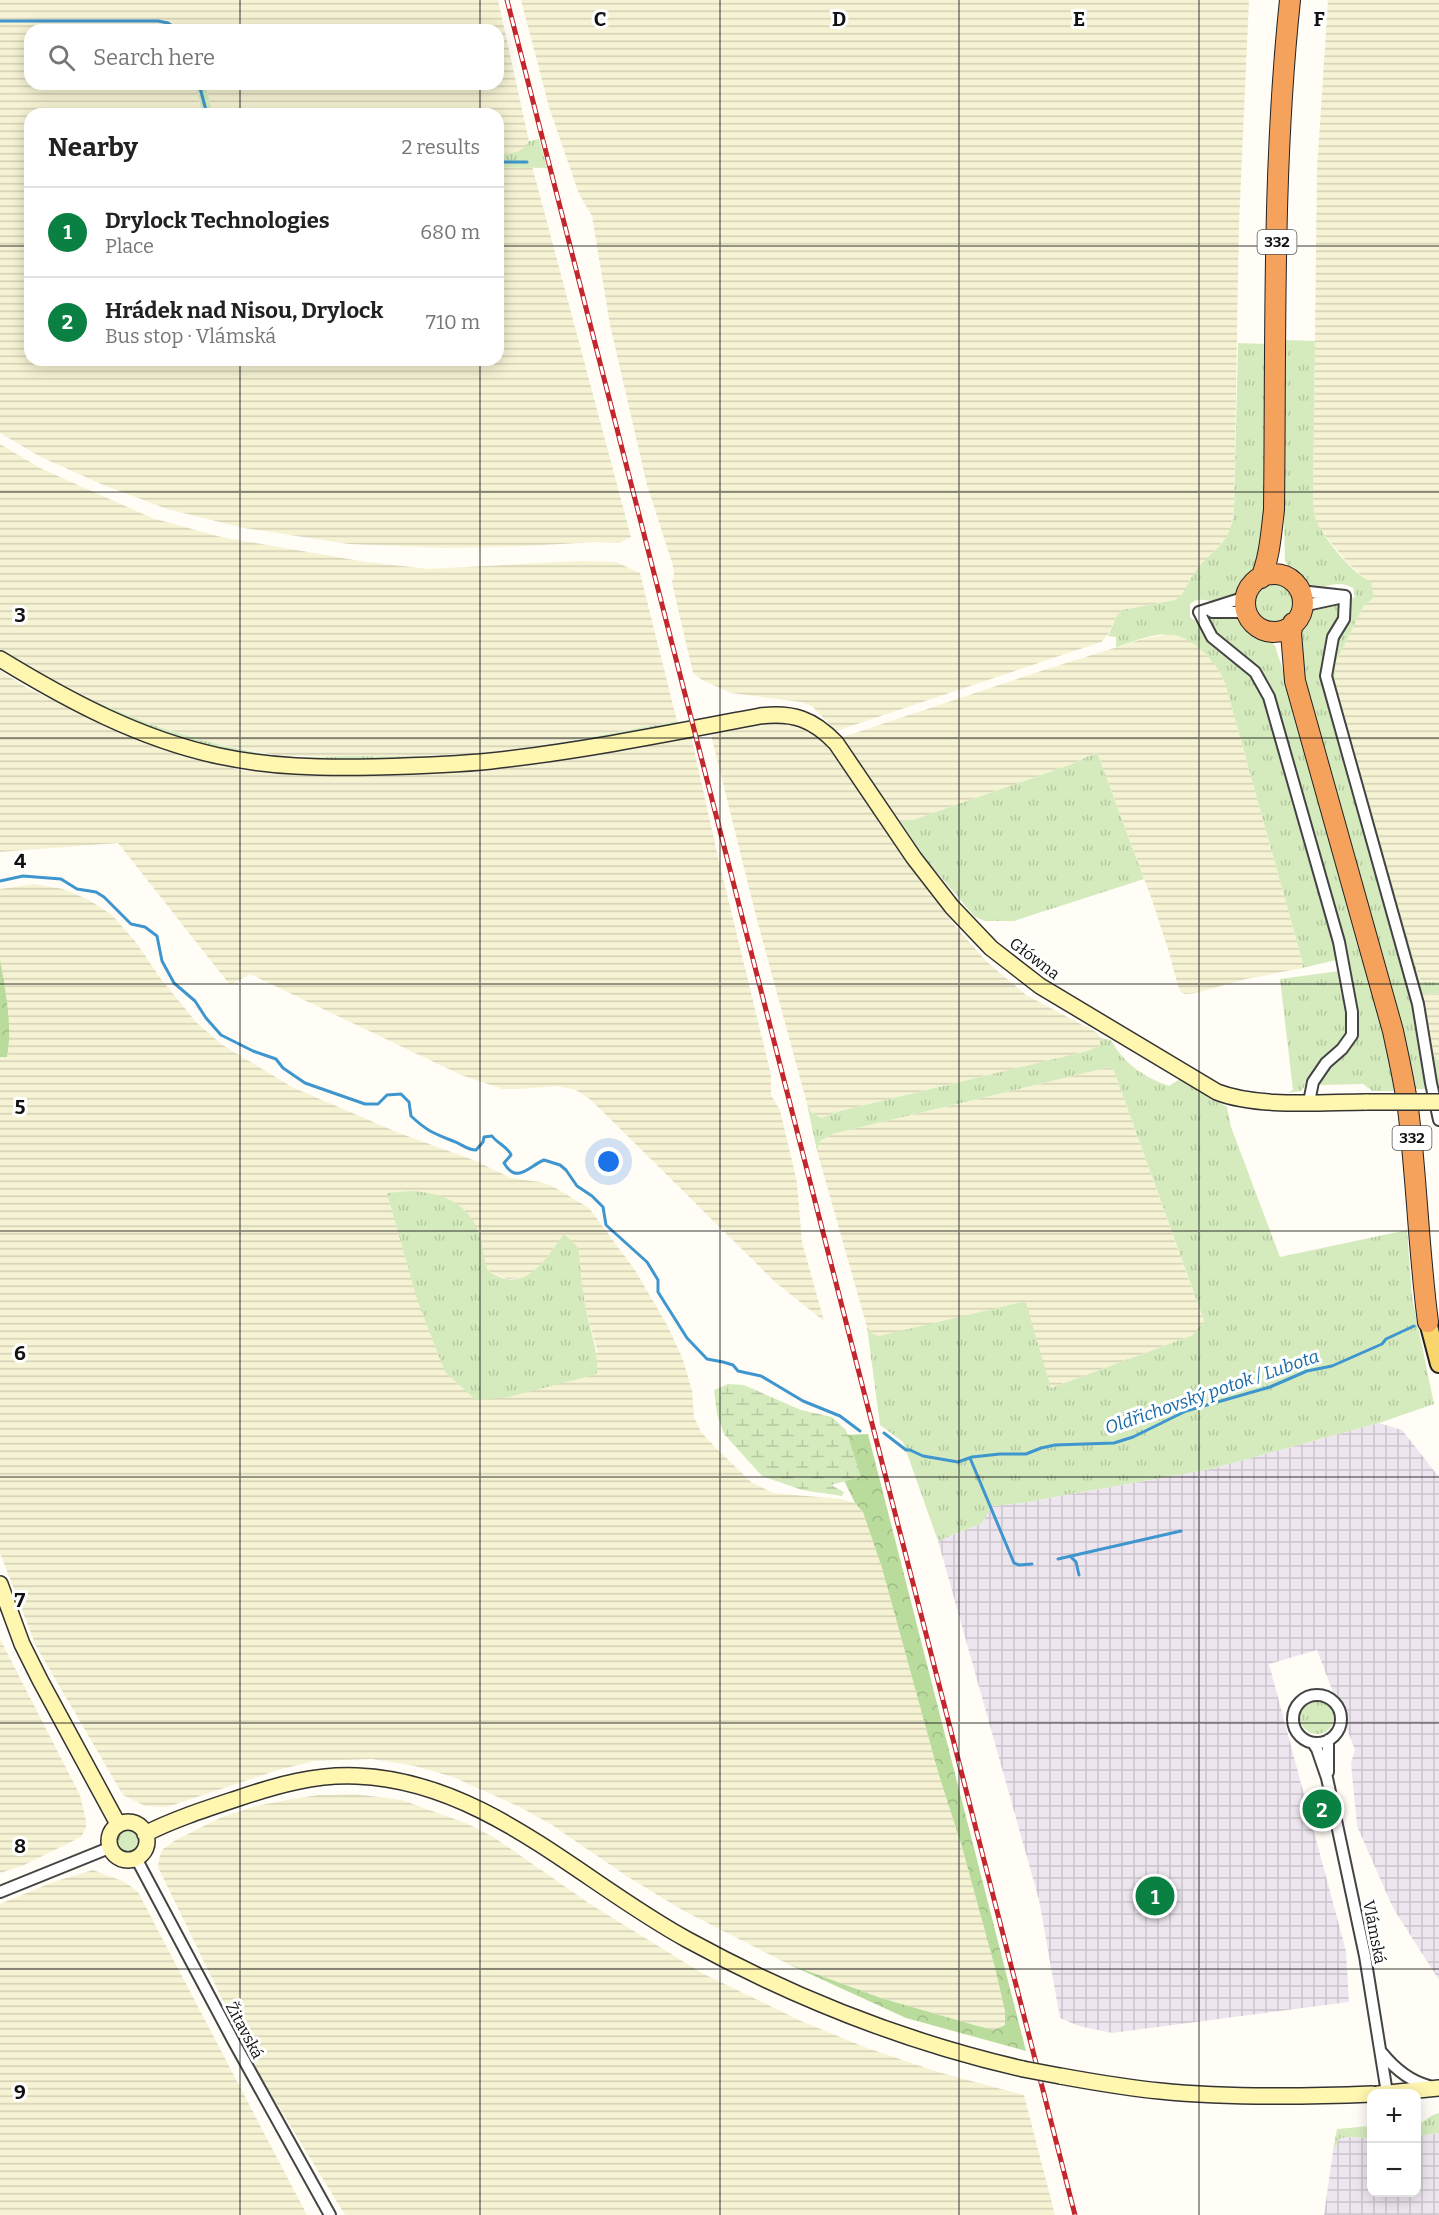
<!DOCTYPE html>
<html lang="en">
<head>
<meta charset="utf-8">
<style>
	:root { --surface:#fff; --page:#f2f2f2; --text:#222; --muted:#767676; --line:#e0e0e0; --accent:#0b8043 }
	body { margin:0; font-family:Bitter,serif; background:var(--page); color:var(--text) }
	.controls { position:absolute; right:18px; bottom:18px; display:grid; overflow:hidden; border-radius:12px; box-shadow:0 3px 15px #0003 }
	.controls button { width:54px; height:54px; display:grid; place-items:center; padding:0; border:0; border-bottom:2px solid var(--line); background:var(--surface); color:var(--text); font:30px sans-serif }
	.you { position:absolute; left:609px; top:1162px; width:21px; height:21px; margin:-15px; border:4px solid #fff; border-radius:50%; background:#1a73e8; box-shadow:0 0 0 9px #1a73e833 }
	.badge { display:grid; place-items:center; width:39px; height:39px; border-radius:50%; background:var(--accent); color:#fff; font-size:20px; font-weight:700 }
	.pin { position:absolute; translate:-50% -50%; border:3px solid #fff; box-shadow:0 2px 6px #0006 }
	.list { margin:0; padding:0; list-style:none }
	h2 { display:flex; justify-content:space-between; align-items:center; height:78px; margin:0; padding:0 24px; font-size:26px }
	h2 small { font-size:20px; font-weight:400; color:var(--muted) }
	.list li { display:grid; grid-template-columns:39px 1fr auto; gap:18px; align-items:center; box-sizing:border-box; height:90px; padding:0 24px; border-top:2px solid var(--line) }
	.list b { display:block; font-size:22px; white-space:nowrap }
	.list p { margin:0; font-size:20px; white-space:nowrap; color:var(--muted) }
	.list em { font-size:20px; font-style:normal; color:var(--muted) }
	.icon { flex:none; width:33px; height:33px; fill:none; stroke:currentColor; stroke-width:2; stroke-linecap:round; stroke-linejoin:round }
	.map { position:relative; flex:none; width:1439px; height:2215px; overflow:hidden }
	.search { position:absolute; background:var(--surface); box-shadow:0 3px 15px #0003; left:24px; top:24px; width:480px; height:66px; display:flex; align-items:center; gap:15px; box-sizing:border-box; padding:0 21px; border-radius:18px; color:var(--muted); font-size:22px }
	.panel { position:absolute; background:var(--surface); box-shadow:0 3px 15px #0003; left:24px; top:108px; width:480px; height:258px; border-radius:18px }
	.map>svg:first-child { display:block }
	.industrial { fill:url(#industrial-grid) }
	.farmland { fill:url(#farmland-rules); fill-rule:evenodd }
	.grass { fill:url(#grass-tufts) }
	.forest { fill:url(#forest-crowns) }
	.wetland { fill:url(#wetland-marsh) }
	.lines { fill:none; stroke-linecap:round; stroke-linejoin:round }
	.stream { stroke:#3f96cf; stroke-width:3 }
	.street-casing { stroke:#444; stroke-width:14 }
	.secondary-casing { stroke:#333; stroke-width:18 }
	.primary-casing { stroke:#222; stroke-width:20 }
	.highway-casing { stroke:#222; stroke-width:22 }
	.street { stroke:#fff; stroke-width:10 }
	.secondary { stroke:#fff6b0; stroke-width:15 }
	.primary { stroke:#f9d66b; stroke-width:16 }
	.highway { stroke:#f5a25d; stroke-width:20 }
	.rail-casing { stroke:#c4262e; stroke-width:5 }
	.rail { stroke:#fff; stroke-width:3; stroke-dasharray:9; stroke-linecap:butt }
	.secondary-bridge-casing { stroke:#333; stroke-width:18; stroke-linecap:butt }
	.secondary-bridge { stroke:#fff6b0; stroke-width:15 }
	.grid { fill:none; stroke:#111; stroke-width:1.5; stroke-opacity:0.55 }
	.labels { text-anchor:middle; stroke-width:6; stroke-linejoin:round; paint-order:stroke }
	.shield { fill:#fff; stroke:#585858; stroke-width:1.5 }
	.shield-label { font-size:15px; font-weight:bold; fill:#111 }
	.street-label { font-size:16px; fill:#111; stroke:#fff }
	.water-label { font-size:18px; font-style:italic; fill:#1768a6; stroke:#fff }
	.grid-label { font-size:20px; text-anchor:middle; font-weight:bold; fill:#111; stroke:#fff; stroke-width:6; stroke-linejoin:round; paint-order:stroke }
</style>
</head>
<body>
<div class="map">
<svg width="1439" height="2215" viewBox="0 0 1439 2215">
	<defs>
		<pattern id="industrial-grid" width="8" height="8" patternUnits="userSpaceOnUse" patternTransform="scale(1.5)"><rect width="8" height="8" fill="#eee6ef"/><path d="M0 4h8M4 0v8" fill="none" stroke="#cbc4cc"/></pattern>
		<pattern id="farmland-rules" width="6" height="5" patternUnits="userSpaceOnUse" patternTransform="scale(1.5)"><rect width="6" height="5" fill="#f6f3d4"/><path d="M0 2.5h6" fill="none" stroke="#d2cfb5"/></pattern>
		<pattern id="grass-tufts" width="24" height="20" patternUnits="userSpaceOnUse" patternTransform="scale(1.5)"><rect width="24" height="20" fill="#d5ebbd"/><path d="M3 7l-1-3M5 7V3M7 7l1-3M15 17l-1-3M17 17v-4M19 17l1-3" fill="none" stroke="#b6c8a1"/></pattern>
		<pattern id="forest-crowns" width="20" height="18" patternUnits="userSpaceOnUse" patternTransform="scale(1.5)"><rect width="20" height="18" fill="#b9dc9c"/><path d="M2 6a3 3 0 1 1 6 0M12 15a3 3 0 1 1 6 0" fill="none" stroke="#9ebc85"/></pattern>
		<pattern id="wetland-marsh" width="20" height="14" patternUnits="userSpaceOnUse" patternTransform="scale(1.5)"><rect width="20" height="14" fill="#d5ebbd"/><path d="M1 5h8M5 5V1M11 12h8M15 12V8" fill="none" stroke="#b6c8a1"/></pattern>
	</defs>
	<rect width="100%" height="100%" fill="#fffdf5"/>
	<path class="industrial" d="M1379,1423L1402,1430L1439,1477V1980L1393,1908L1357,1826L1351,1763L1355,1750L1317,1650L1269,1664L1346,1951L1349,2002L1112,2033L1079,2026L1060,2018L1039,1900L938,1541L982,1523L992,1506L1022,1503L1211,1469Z
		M1439,2133V2215H1324L1333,2151L1338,2139L1345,2137L1371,2138L1372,2192H1416L1417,2136Z"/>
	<path class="farmland" d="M0,0H498L529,141L525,149L517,153L498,154V114H213L205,84H498V30H30V84H196L202,114H30V360H498V167L532,166L631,537L619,543L595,542L526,546L446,548L349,544L244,528L167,509L101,484L41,457L0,433Z
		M521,0H1249L1239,224L1234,510L1229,534L1189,581L1185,593L1175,600L1122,610L1117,615L1107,636L1101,642L836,731L812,706L801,702L731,693L702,680L693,673L675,596L672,582L674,574L673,566L647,485L610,325L592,216L579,194L549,107Z
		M1328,0H1439V982H1421L1415,966L1335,683V664L1363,607L1374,597L1366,580L1346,561L1323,533L1315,519L1313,503L1317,170Z
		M0,444L40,468L152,518L221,537L366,562L429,569L580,561L616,562L640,573L677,721L546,745L475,754L388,757L279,756L203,741L121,714L34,671L0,649Z
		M1168,634H1178L1192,641L1216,665L1225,683L1303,964L1302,968L1246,979L1196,993L1185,994L1181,992L1178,986L1168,949L1151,897L1097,752L1072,764L913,820L901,822L840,738L1044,670L1146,638Z
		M0,671L29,689L138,739L239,770L310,774H423L531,762L691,736L718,857L771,1075V1095L780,1110L797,1182L802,1242L824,1321L775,1282L591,1100L576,1090L558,1086L518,1089H503L461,1075L250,974L230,985L118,843L0,852Z
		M768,722L796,725L817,734L835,755L911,867L956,927L986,961L1026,995L1096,1032L1101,1038L1099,1046L1087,1051L840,1111L821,1118L811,1112L807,1104L756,916L711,735L719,731Z
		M34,884L63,889L89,900L112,915L135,941L161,979L196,1022L221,1044L292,1087L399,1133L476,1161L511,1178L540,1182L552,1186L589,1208L635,1270L667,1325L682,1357L692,1390L694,1417L701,1432L713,1445L751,1482L773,1493L840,1499L855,1503L863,1512L882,1568L938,1772L962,1847L995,1968L1005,2011V2025L994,2030L974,2025L881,1998L786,1963L684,1911L628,1877L552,1825L520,1807L453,1777L415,1766L372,1759L314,1761L278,1770L167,1807L145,1806L123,1795L36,1646L0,1553V1057H7L9,1045L5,988L0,959V889ZM478,1230L483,1258L488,1271L507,1279L522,1278L538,1269L564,1235L579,1248L580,1277L587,1314L598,1353L417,1299Z
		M1422,993L1439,994V1063L1433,1052Z
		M1110,1067L1114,1071L1204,1322L1193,1335L1051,1388L1025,1303L890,1335L878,1336L871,1333L867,1327L817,1151L820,1141L832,1134Z
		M0,1639L80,1795L86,1821V1828L81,1837L22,1866L0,1873Z
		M354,1794L402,1800L468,1824L495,1838L590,1904L702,1973L801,2021L867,2048L938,2072L1024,2095L1055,2215H345L258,2073L158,1867L159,1859L162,1850L174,1841L220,1818L256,1806L292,1799L319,1795Z
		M93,1870L125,1882L138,1892L307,2215H0V1904L53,1882Z"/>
	<path class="grass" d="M196,84H205L213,114H202Z
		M539,139L547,168L498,167V154C512,154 521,154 529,141Z
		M1286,340L1315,341L1313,503C1314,510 1314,516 1317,522C1325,540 1353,574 1371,582L1374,597L1363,607L1335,664V683L1420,982H1439V994L1422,993L1433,1052L1439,1063V1089H1413L1297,658L1296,633L1308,613L1355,597L1353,588C1333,576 1320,595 1306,586C1302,583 1300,577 1296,574C1290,569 1287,567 1285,559L1283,486Z
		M1238,343L1268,344L1267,544L1252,573L1244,579L1236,593L1211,601C1203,600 1197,598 1190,604V617L1197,622H1208C1216,614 1236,614 1245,621C1249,624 1252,629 1256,631C1265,637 1269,637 1275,646L1298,717L1384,1032L1398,1091H1372L1363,1084L1319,1085L1310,1079L1301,1091L1287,1093L1293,1090L1280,979L1339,971L1336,960L1302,968L1303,964L1225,683C1219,669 1211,659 1200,649C1172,623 1148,637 1116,647V637L1108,636L1117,615L1122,610L1175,600C1186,594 1186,585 1193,575C1211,547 1230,549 1234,510Z
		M1253 602a21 21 0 1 1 42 0a21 21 0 1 1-42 0Z
		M0,649C84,704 177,740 277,756C301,759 329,756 354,756C394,757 435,757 476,754C544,748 610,733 677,721L678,727L475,758L279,761L200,747L119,719L0,657Z
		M1097,752L1144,879L1014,921H985L975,917L969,910L925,858L901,822L913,820L1072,764Z
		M1101,1038L1111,1040C1124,1064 1144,1077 1169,1086L1180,1079L1227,1107L1231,1127L1280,1257L1407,1230L1412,1297L1434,1404L1379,1423L1211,1469L1022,1503L992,1506L982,1523L938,1541L903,1442L880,1425L867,1327L871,1333L879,1336L1022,1302L1026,1303L1051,1388L1193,1335L1204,1321L1114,1071L1110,1067L832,1134L820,1141L817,1151L807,1104L811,1112L821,1118L840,1111L1087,1051L1099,1046Z
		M411,1191C439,1193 466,1201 477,1229C483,1243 483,1258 488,1271C494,1274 500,1278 506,1279C533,1284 550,1252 564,1234L579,1248C580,1270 582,1292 587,1314C592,1336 598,1351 597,1374L509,1397L476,1400L445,1372L417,1299L387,1193Z
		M1300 1717a17 17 0 1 1 34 0a17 17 0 1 1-34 0Z
		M115 1841a12 12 0 1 1 24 0a12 12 0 1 1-24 0Z
		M1439,2113V2133L1417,2136V2124C1426,2122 1429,2115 1439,2113Z
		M1371,2126V2138L1345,2137L1339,2139L1333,2151L1337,2129Z"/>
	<path class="forest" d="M0,959C5,988 13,1028 7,1057H0Z
		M868,1434L1026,2051L906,2018L786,1963L881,1998L974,2025L994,2030L1005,2025V2011L995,1968L962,1847L938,1772L882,1568L863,1512L855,1503L841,1474L844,1435Z"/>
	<path class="wetland" d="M728,1384L744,1385L801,1410L832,1417L846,1430L861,1477L831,1485L844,1492L842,1496L802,1490L762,1476L724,1434L717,1414L714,1390Z"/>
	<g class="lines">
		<path class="stream" d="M0,21H158L168,23L175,28
			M199,84L207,114
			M498,162H527
			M0,881L23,876L61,879L77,889L96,892L104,897L131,924L145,927L157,936L162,961L174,983L195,1001L206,1018L221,1035L253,1051L276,1059L283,1068L305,1083L365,1104H378L387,1095L401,1094L409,1102L411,1116C427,1131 433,1133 453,1141C462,1144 467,1150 476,1150L483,1142L484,1137L492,1136C497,1143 509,1148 511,1155L504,1163C517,1185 529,1166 544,1160L560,1165L566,1170L577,1186L592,1196L603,1207L606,1225L647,1262L658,1280V1292L687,1338L707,1359L723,1362L733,1365L738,1371L761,1376L803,1401L840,1416L860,1431
			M884,1433L906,1450H910L923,1456L958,1462L972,1457L1000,1454H1026L1041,1448L1055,1445L1114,1443L1133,1437L1186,1411L1270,1387L1307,1371L1332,1366L1382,1344L1386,1339L1414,1326
			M970,1458L1014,1563L1019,1565L1032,1564
			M1070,1556L1076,1562L1079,1575
			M1058,1559L1181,1531"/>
		<g class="street-casing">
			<path id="street" d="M1300,591L1345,596
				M1345,596L1344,619L1333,637L1326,676L1418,1004L1431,1083L1439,1120
				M1302,606L1339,598
				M1199,612L1212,637L1255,672L1269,697L1339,942L1352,1012V1035L1342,1049L1326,1063L1313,1082L1309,1102
				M1199,612L1246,597
				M1212,612H1246
				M1293 1719a24 24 0 1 1 48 0a24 24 0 1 1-48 0Z
				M1313,1743L1317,1749L1327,1778L1365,1956L1387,2093
				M1328,1772V1740
				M136,1858L235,2044L330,2215
				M0,1892L109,1848
				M1382,2053C1395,2069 1409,2081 1429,2086"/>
		</g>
		<g class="secondary-casing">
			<path id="secondary" d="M0,659C69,701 140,739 219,756C270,767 321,768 373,767C412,766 452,765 491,761C581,751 671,733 760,716C793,712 813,719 836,743L914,858L952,907L991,948L1040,986L1217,1092C1258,1108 1322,1102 1367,1102
				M0,1584L22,1644L40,1680L118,1824
				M109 1841a19 19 0 1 1 38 0a19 19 0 1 1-38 0Z
				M145,1834C174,1819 209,1808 239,1798C277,1785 317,1774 357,1776C485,1781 581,1882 688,1940C794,1998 905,2042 1023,2069
				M1060,2076C1093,2082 1127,2088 1160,2091C1230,2098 1301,2097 1372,2094
				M1378,2094L1439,2088"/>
		</g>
		<g class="primary-casing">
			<path id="primary" d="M1428,1322L1439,1364"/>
		</g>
		<g class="highway-casing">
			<path id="highway" d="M1245 603a29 29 0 1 1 58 0a29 29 0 1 1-58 0Z
				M1261,578C1270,556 1271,533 1274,510C1276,341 1272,169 1290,0
				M1293,623L1291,633L1295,681L1393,1031C1399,1060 1406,1088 1409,1117C1417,1185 1419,1254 1428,1322"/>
		</g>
		<use href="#street" class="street"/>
		<use href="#secondary" class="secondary"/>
		<use href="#primary" class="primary"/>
		<use href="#highway" class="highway"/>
		<g class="rail-casing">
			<path id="rail" d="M507,0L1075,2215"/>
		</g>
		<use href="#rail" class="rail"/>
		<g class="secondary-bridge-casing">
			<path id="secondary-bridge" d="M1367,1102H1439
				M1023,2069L1060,2076"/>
		</g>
		<use href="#secondary-bridge" class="secondary-bridge"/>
	</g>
	<path class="grid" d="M240,0V30M480,0V30M720,0V2215M959,0V2215M1199,0V2215M240,84V114M480,84V114M0,246H30M498,246H1439M240,360V2215M480,360V2215M0,492H1439M0,738H1439M0,984H1439M0,1231H1439M0,1477H1439M0,1723H1439M0,1969H1439"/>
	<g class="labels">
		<g class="shield">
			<rect x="1257.5" y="230" width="39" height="24" rx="4.5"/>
			<rect x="1392.5" y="1126" width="39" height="24" rx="4.5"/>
		</g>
		<g class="shield-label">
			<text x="1277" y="247">332</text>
			<text x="1412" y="1143">332</text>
		</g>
		<g class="street-label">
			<text transform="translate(1035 958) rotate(37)" y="6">Główna</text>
			<text transform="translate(1375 1932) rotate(79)" y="6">Vlámská</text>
			<text transform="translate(245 2030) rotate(62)" y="6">Žitavská</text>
		</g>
		<g class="water-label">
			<text transform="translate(1212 1392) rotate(-19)" y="6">Oldřichovský potok / Lubota</text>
		</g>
	</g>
	<g class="grid-label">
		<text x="600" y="26">C</text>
		<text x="839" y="26">D</text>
		<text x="1079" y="26">E</text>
		<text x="1319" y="26">F</text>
		<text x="20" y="622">3</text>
		<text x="20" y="868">4</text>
		<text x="20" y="1114">5</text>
		<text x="20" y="1360">6</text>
		<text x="20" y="1607">7</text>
		<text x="20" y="1853">8</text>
		<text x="20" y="2099">9</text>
	</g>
</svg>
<div class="controls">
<button>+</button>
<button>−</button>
</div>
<div class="you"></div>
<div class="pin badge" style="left:1155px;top:1896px">1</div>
<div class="pin badge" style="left:1322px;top:1809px">2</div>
<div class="search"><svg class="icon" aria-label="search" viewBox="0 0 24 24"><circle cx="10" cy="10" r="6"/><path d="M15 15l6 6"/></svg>Search here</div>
<section class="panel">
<h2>Nearby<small>2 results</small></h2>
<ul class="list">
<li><span class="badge">1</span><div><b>Drylock Technologies</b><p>Place</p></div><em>680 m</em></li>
<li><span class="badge">2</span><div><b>Hrádek nad Nisou, Drylock</b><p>Bus stop · Vlámská</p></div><em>710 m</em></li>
</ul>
</section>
</div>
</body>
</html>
